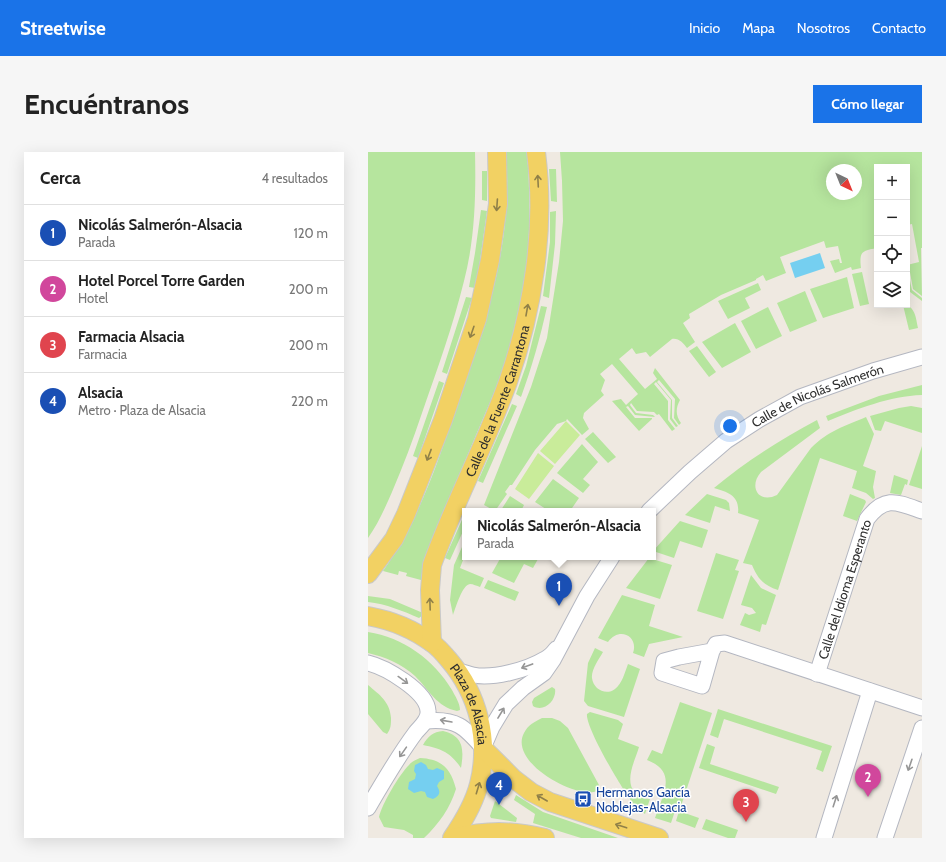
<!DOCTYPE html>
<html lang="es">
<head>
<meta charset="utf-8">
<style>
	:root { --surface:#fff; --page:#f6f6f6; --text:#222; --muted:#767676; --line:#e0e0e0; --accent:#1a73e8 }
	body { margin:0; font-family:Cabin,sans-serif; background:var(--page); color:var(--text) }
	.controls { position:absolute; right:12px; top:12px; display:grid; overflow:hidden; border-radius:0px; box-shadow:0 4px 16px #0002 }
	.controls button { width:36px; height:36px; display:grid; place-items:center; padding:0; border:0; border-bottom:1px solid var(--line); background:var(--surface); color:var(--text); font:20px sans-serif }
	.compass { position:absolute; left:458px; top:12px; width:36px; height:36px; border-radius:50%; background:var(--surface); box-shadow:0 4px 16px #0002; rotate:137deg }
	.you { position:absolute; left:362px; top:274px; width:14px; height:14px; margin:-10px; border:3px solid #fff; border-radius:50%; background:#1a73e8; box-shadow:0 0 0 6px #1a73e833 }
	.badge { display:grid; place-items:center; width:26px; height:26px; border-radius:50%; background:var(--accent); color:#fff; font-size:13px; font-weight:700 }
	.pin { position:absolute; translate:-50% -33px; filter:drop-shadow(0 1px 2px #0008) }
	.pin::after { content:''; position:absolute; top:21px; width:14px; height:12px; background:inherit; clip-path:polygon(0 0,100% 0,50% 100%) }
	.popup { position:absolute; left:94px; top:356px; width:194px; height:52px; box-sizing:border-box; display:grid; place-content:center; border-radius:0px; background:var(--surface); filter:drop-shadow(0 1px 3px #0005); font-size:13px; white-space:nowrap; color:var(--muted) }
	.popup b { font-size:15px; color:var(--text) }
	.popup::after { content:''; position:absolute; left:50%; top:100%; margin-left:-8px; border:8px solid transparent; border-top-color:var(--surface) }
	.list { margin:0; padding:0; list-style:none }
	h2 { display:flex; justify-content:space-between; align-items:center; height:52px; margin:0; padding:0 16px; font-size:17px }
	h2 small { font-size:13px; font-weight:400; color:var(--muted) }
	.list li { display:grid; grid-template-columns:26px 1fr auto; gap:12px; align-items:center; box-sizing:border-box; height:56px; padding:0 16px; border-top:1px solid var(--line) }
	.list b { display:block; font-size:15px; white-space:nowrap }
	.list p { margin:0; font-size:13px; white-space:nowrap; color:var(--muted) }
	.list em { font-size:13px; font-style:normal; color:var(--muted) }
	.icon { flex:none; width:22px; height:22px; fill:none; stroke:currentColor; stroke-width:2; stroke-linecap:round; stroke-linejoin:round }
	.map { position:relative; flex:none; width:554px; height:686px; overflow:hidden; border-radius:0px }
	header { display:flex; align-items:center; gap:24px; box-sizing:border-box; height:56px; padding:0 20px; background:var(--accent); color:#fff }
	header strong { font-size:19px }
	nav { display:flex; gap:22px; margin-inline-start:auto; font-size:14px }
	.intro { display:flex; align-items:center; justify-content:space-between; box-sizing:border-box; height:96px; padding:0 24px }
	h1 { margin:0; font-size:28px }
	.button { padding:10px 18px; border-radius:0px; background:var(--accent); color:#fff; font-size:14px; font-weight:700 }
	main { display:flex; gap:24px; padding:0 24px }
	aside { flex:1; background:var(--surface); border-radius:0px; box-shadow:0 4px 16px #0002 }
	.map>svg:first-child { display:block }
	.green { fill:#b6e59e; fill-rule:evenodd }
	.pitch { fill:#c9ec9a }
	.water { fill:#75cff0 }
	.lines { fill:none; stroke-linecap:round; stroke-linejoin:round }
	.minor-casing { stroke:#b4b7c1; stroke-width:17 }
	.major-casing { stroke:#c9c9c9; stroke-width:20 }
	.minor { stroke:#fff; stroke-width:15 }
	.major { stroke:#f2d163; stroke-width:18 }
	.oneway { stroke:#908048 }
	.oneway2 { stroke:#969696 }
	.labels { text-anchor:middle; stroke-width:3; stroke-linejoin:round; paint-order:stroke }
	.street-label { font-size:13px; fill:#2e2e2e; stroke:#fff }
	.transit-label { font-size:13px; fill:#164399; stroke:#fff; text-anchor:start }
</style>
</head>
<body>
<header>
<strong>Streetwise</strong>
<nav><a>Inicio</a><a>Mapa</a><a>Nosotros</a><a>Contacto</a></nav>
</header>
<div class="intro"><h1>Encuéntranos</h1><a class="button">Cómo llegar</a></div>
<main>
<aside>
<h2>Cerca<small>4 resultados</small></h2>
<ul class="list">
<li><span class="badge" style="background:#1a4fb4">1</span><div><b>Nicolás Salmerón-Alsacia</b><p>Parada</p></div><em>120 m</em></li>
<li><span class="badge" style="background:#d1479c">2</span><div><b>Hotel Porcel Torre Garden</b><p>Hotel</p></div><em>200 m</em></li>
<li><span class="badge" style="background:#e0444e">3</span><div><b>Farmacia Alsacia</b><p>Farmacia</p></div><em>200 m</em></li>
<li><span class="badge" style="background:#1a4fb4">4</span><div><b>Alsacia</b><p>Metro · Plaza de Alsacia</p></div><em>220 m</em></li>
</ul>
</aside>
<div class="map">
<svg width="554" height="686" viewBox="0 0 554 686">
	<rect width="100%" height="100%" fill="#efe9e1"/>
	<path class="green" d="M0,0H107C108,43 107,87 96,129C85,174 69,218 54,261C45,288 35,314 24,340C17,356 10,372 0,386Z
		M138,0H159C164,64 162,128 144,190C136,217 125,244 114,269C95,315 74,360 56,407L53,428L38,424L39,421L31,419L30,423L15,419C50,370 69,313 88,256C118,170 145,93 138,0Z
		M192,0H554V96H553L554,144L545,137L541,115H539L544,138L554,146V149L542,140L539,125V113L551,110L544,72L539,73V15H509V96C494,99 491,99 493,116L484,118L483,115L467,121L462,109L471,107L472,111H474L470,94L458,96L456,89L412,105L418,121L398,129L395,123L388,127V128L353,143L321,162L322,166L315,171L327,190L319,196C315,191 311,186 304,187L282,205L278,200L268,202L264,196L251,207L277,237L289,227L285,221L287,216L312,248C307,257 308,264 313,271L311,273L306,266L307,247L291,228L289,230L304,248V266L310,274L308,275L302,267L303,248L288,230L286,232L300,249V268L307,277L304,279L291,262L289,263L286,260L269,259L263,251L262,253L268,261L285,263L287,265L267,263L260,254L258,255L267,266H284V267L271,279L244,249L253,247L258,253L270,242L244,212L232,222L237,228L233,239L236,243L216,261L215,266L221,277L214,283L199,267L198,269L189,272L167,298L144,333H142L137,340L139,342L127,359L116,353L163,235L179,186L191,110L195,69L194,29ZM464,18H488V42H464Z
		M181,17H188L189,50L183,49Z
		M114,19H119V49L114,48Z
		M113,58L119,59L112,109L107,136L101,135L107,101Z
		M188,59L187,92L181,146L175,144L182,90V60Z
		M494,120L501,152L492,154L484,122Z
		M479,125L486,156L455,166L442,137Z
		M390,131L393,138L377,146L382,156L360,167L350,149Z
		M437,139L449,169L422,180L409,151Z
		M98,145L104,146L79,222L74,220Z
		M535,153C547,153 548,166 550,176L541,178Z
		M173,154L179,155C172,186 164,215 153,245L148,242L158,214Z
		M400,155L414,184L388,197L373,169Z
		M367,171L383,200L354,216L334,190Z
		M329,194L348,220L341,225L321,199Z
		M71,229L76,231L50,306L45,304Z
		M554,233V243C522,244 489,257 460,269L458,264L511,244Z
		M144,252L149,254L115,331L110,329Z
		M543,254L554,256V281L517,269L513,279L507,278L502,264L531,256Z
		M498,265L506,282L495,314L508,319L505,335L507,346L505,347L498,341L484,336L489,319L452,306L410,438C395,433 390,427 384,413L375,411L391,368L370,361C372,344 360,340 346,336C378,309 412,288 449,268L452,276L393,320C380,335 391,352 409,343L443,296C460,279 477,274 498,265Z
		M225,280L248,305L240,311L217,287Z
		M214,292L230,310L215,327L222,333L215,341L189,321Z
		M554,294V337L541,333Z
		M526,323L540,328L539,333L537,332L533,343L522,341Z
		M185,327L211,346L202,359H181L167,350Z
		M339,342L358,348L361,351L362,359L347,354L342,371L317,363Z
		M482,342L497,348L498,350L489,369L475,364Z
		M142,344L156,353L153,359H136L133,358Z
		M97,361V375L82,408L77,406Z
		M312,369L340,378L334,396L312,389L306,406L285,399Z
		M94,395L97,397V403L92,416L116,426L112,435C109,434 105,432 102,432C94,433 88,455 85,463L82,448L86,413Z
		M348,401L371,408L367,418L371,419L355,467L329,459Z
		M133,405H167L170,407L165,416L156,412L146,431L124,421Z
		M281,406L304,413L292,447L258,436Z
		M383,423L393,436L408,443L398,473L394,472L392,480L372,473L377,461L381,463L388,461L384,456L373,453Z
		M120,428L151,440L147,449L116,436Z
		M254,443L287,453L281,474L315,485L281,492L276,505L265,501C271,484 251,474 240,490L230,486Z
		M0,444L22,447L55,461V463L51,466C35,459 18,452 0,450Z
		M0,480C35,485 66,508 84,538C87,544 92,551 92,558L89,559C69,555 61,538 47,524C34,512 17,505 0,501Z
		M227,496L235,500C231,507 223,518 224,526C225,537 238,544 247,537C254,532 257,520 260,512L272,517L256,565L220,554L216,549L220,511Z
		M0,533C12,543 22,550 23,566C23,572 23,577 19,582L15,580L0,562Z
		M184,535L187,537C189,548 176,561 165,554L164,550L166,546Z
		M312,550L344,561L313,654L309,653L303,671L287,666C295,642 310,620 279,608L284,598L294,602Z
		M350,557L464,594L455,620L448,617L454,599L356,567L350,586L342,583Z
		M222,560L250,568L255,572L250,587L271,595C267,609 256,628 267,641C271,645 276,647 282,647L277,662C273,659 268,655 265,651C255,639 217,575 219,562Z
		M174,566H184L192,569L200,576L231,633L229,639C210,648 140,611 156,581C160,573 166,570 174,566Z
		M75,579C96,584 96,598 93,616C82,600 74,597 55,593C60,584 65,580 75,579Z
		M339,592L347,595L342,612L411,635L408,642L331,616Z
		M52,606C74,607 83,617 88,637C82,656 71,672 56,686H45V683L36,678L16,675L11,665C14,652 31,623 41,613C44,609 48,608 52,606Z
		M148,643L175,660L250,686H213L165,671L167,662L146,648Z
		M127,649L149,666L148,670L123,666L122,664Z
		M311,659L331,666L327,676L308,669Z
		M338,667L370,678L367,686H360L334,677Z"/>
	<path class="pitch" d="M198,269L212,283L187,312L172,299Z
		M170,301L186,314L161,347L147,337Z"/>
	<path class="water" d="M452,101L457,116L427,126L422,111Z
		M53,610L58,613L60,617L65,618L69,616L76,619V627L71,630L69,634C73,640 72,644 65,647L59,645L57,640L53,639L46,641L40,637L41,630L47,627L48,622L46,619L47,613Z"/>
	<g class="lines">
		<g class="minor-casing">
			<g id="minor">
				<path id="s1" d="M281,359L322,320L358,289L392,267L432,245L505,219L554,205"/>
				<path d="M344,499L311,505L296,509L294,521L334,534L344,499L348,492L357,491L554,556"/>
				<path d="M0,511C17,515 59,539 60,559C61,568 53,574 48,580C30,604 15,630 0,656"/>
				<path d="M90,519C95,520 100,522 105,523C125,527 159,518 177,507C181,505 185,501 188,497"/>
				<path id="s2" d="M449,522L499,367C517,343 529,350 554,359"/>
				<path d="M58,569C88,566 97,575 115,596L124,575L138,552L155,536L176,521L185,508L219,444L244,405"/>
				<path d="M456,686L502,539"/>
				<path d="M517,686L554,576"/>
			</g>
		</g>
		<g class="major-casing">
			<g id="major">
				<path d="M0,422L26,387L38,362L75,268L109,167L122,108L130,52L129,0"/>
				<path id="s3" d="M0,464C23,468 45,477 64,491C70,495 76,502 81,508C110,542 122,588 111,632C106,652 95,670 84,686"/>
				<path id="s4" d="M64,491L62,438L64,413C86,351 118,292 140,230C165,158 178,77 168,0"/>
				<path d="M115,596L146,627L163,640L182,650L291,686"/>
				<path d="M85,686C119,678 143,678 177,686"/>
			</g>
		</g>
		<use href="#minor" class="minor"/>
		<use href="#major" class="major"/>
	</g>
	<defs><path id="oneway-shaft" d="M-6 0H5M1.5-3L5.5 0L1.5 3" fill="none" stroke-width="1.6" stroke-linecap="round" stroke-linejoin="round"/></defs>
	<g class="oneway">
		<use href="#oneway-shaft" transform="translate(170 29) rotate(-93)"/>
		<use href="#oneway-shaft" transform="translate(129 53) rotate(94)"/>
		<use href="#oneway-shaft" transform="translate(159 158) rotate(-80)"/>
		<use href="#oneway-shaft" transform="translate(104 180) rotate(109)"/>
		<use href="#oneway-shaft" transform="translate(61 303) rotate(111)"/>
		<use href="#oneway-shaft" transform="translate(62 452) rotate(-92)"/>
		<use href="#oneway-shaft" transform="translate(110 636) rotate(-73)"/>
		<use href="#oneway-shaft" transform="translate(174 646) rotate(-150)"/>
		<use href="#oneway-shaft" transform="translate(253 674) rotate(-162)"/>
	</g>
	<g class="oneway2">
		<use href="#oneway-shaft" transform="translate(159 514) rotate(160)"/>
		<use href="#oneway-shaft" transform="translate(35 528) rotate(36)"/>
		<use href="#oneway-shaft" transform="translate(133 561) rotate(-59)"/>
		<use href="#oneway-shaft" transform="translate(78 569) rotate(-170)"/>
		<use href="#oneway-shaft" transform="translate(35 600) rotate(125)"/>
		<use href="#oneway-shaft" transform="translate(542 613) rotate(109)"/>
		<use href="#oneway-shaft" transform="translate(467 649) rotate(-72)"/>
	</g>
	<defs>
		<g id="bus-square" transform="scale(0.9)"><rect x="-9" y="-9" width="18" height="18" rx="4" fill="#1a4fb4" stroke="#fff"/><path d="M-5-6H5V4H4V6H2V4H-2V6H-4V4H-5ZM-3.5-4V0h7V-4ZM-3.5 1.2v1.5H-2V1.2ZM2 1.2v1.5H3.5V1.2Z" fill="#fff"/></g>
	</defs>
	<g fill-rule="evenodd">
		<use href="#bus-square" x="215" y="647"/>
	</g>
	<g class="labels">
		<g class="street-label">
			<text dy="5" stroke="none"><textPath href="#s1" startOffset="207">Calle de Nicolás Salmerón</textPath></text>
			<text dy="5" stroke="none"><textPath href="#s4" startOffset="255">Calle de la Fuente Carrantona</textPath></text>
			<text dy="5" stroke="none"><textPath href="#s2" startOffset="89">Calle del Idioma Esperanto</textPath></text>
			<text dy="5" stroke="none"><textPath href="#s3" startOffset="144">Plaza de Alsacia</textPath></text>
		</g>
		<g class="transit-label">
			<text x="228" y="645">Hermanos García<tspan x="228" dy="15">Noblejas-Alsacia</tspan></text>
		</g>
	</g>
</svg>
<div class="controls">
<button>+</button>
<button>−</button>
<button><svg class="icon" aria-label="locate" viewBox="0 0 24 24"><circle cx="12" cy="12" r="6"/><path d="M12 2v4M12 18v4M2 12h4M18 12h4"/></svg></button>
<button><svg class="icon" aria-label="layers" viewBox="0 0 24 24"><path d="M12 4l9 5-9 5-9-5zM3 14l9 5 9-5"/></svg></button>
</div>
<svg class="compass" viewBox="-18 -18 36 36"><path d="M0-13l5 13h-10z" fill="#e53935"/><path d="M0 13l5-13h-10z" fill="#767676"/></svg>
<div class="you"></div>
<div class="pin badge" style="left:191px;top:454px;background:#1a4fb4">1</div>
<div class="popup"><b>Nicolás Salmerón-Alsacia</b>Parada</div>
<div class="pin badge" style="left:500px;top:645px;background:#d1479c">2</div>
<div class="pin badge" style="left:378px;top:670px;background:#e0444e">3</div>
<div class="pin badge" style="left:131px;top:653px;background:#1a4fb4">4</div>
</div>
</main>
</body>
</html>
